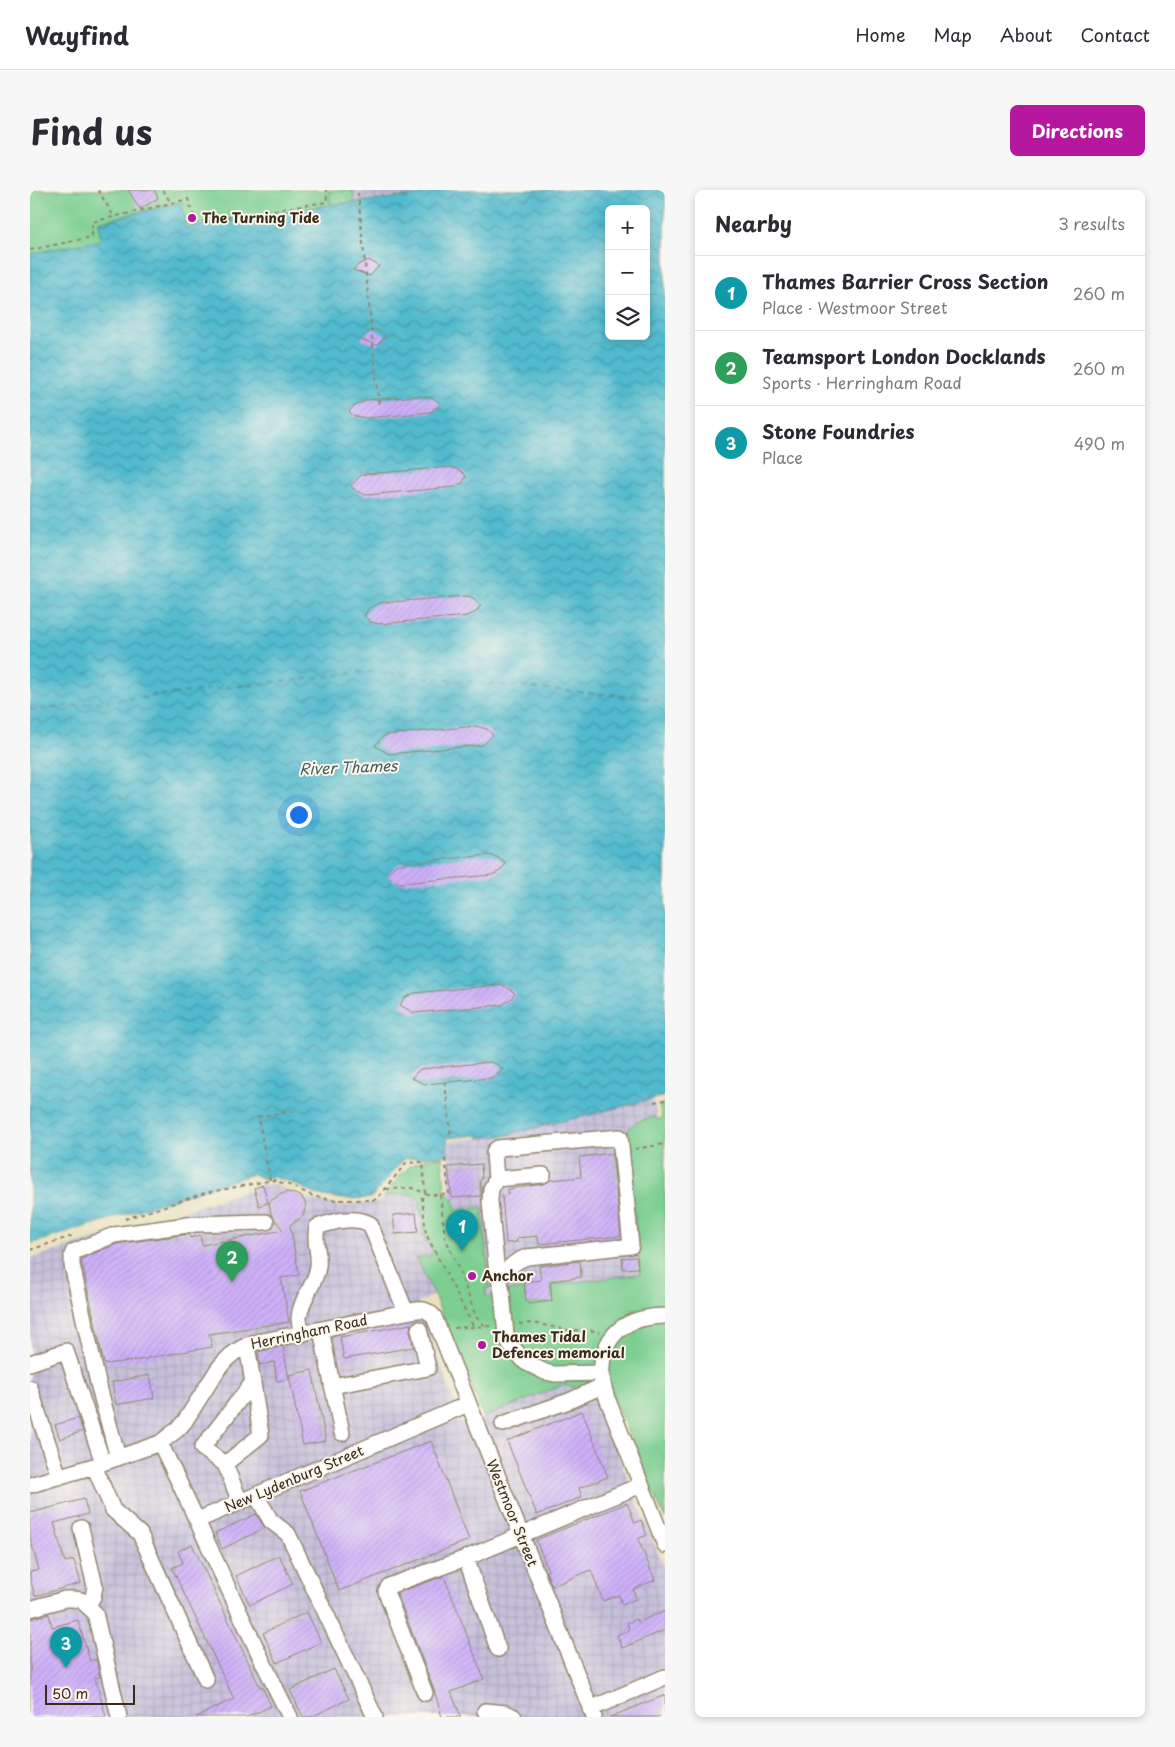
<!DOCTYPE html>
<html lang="en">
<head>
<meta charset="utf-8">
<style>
	:root { --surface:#fff; --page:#f7f7f7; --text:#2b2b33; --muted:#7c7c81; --line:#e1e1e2; --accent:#b5179e }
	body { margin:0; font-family:"Playpen Sans",sans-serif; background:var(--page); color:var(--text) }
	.controls { position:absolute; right:15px; top:15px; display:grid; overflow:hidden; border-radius:8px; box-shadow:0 2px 8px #0003 }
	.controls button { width:45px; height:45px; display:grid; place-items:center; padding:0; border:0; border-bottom:1px solid var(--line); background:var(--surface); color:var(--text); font:25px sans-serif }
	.scale { position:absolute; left:15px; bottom:12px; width:90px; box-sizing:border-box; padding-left:5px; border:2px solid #3b2a1e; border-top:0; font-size:14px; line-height:18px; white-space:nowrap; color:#3b2a1e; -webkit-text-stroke:4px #fbf7ec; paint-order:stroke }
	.you { position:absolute; left:268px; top:624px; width:18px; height:18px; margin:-12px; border:4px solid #fff; border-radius:50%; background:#1a73e8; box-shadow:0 0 0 8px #1a73e833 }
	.badge { display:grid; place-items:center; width:32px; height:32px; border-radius:50%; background:var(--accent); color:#fff; font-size:16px; font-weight:700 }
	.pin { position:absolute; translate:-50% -41px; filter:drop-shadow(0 1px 2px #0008) }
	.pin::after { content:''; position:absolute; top:26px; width:18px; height:15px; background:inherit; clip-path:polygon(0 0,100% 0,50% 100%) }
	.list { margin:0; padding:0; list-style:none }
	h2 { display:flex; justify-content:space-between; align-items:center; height:65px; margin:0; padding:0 20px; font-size:21px }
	h2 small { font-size:16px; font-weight:400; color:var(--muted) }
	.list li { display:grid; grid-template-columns:32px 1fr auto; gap:15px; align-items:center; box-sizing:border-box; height:75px; padding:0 20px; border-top:1px solid var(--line) }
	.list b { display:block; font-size:19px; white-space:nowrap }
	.list p { margin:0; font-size:16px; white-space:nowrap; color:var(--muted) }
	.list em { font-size:16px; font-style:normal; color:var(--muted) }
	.icon { flex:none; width:28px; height:28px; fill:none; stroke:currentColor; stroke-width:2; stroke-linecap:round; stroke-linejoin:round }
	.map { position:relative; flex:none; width:635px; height:1527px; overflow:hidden; border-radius:8px }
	header { display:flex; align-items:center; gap:30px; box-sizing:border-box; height:70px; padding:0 25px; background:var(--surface); border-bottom:1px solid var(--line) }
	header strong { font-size:24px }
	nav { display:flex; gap:28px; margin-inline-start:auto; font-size:18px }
	.intro { display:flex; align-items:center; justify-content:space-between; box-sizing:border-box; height:120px; padding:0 30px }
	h1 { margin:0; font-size:35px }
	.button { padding:12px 22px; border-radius:8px; background:var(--accent); color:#fff; font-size:18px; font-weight:700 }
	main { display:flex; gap:30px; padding:0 30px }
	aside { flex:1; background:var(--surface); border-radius:8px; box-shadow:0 2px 8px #0003 }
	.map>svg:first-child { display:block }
	.industrial { fill:url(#industrial-grid) }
	.grass { fill:url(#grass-dots); stroke:#5b7c58 }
	.park { fill:#7bce91; stroke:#5b7c58 }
	.water { fill:url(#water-waves); stroke:#467276; fill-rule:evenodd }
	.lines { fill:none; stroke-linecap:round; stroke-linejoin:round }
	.ferry { stroke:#435c5c; stroke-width:1; stroke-dasharray:6 5; stroke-linecap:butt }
	.building { fill:url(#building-hatch) }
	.minor-casing { stroke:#92866e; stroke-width:18 }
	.path { stroke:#92866e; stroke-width:2; stroke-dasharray:4 4; stroke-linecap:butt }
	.minor { stroke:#fff; stroke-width:15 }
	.poi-dot { fill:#b5179e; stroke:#fbf7ec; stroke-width:2 }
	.labels { text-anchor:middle; stroke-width:4; stroke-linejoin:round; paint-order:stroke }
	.poi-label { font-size:14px; font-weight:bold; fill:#3b2a1e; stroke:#fbf7ec; text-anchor:start }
	.street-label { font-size:14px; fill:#3b2a1e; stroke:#fbf7ec }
	.water-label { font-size:15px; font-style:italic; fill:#435c5c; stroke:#fbf7ec }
</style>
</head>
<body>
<header>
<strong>Wayfind</strong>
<nav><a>Home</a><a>Map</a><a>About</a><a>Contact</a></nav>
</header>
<div class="intro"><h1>Find us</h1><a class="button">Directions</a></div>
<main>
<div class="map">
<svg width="635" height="1527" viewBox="0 0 635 1527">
	<defs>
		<pattern id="industrial-grid" width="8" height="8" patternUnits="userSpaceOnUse" patternTransform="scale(1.25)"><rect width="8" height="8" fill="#c6c0da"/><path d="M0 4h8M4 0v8" fill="none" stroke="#aba5bb"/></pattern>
		<pattern id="grass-dots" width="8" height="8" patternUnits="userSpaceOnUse" patternTransform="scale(1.25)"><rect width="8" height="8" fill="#7bce91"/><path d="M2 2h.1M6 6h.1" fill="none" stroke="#66a776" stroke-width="1.8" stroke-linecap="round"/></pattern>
		<pattern id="water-waves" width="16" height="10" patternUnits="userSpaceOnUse" patternTransform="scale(1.25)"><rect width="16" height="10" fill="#51bace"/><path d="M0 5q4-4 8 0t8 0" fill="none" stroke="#4497a7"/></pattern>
		<pattern id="building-hatch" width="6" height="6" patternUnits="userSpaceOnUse" patternTransform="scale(1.25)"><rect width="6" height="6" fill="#cdb1f9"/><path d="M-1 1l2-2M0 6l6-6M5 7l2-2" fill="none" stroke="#b198d5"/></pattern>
	</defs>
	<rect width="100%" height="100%" fill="#fbf7ec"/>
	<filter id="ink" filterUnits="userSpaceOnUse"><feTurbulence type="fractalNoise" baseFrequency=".02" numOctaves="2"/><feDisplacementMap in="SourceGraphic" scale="10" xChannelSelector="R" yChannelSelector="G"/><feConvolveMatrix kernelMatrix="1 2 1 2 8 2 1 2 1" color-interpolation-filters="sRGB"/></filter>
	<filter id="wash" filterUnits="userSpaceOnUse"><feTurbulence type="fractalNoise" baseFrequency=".0096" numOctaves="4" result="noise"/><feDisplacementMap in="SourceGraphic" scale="20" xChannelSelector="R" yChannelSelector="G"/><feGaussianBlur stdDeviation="1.12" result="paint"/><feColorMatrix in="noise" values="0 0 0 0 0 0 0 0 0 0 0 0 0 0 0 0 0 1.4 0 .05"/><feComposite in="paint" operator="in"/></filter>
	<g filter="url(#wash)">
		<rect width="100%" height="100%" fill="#e9e1be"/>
		<path class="industrial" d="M323,0H396L397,3L324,12Z
			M623,909L627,927L603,933L598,940L610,1084L521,1095L522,1109L519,1112L499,1114L496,1111L494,1099L466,1102L465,1105L462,1107L456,1106V1098L460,1097L452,1017L425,1020L421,993L420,992L418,951L472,946Z
			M243,994L279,1009L310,1016L350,1012L354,1006L381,1004L390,1010L393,1045L403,1062L400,1067L386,1068L404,1105L388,1113L433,1236L533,1195L553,1200L567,1212L635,1380V1527H0V1069L216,1001Z"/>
		<path class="grass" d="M299,0H323L324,12L300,15Z"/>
		<path class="park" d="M0,0H299L300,15L156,38L151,12L69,32L72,50L0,64Z
			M635,913V1329L583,1207L567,1212L553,1200L533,1195L454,1227L404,1105L386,1068L399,1067L403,1062L393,1045L390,1010L381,1004L354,1006C374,982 377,970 412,967L415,1001L424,1008L425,1020L452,1017L460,1098H456V1106L459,1108L465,1106L466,1102L495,1099L496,1111L499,1114L519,1112L522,1109L521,1095L610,1084L597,945C600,930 613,930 625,927L626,929L632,928L629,915Z"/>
		<path class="water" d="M409,0H635V906L472,946L449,948L448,945L417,948L418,965L374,969L341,1008L313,1009L294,1006L283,1003L260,992L243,987L235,989L223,984L0,1054V64L71,50L69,32L152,12L156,38L300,15L389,5ZM579,19H616V146H579Z"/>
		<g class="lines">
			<path class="ferry" d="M0,520L336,482L635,510"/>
		</g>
		<g id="blocks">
			<path class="building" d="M98,0H124L128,8L110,19Z
				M339,70L349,76L340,86L323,80L329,74Z
				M345,139L356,146L347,155L330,149L338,142Z
				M390,206L403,208L411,214L401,222L337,228L324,226L319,222L323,217L336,210Z
				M421,277L431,281L436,286L433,292L425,297L336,305L326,301L321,296L330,286L335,284Z
				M436,406L442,407L451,415L446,422L437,426L349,434L341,432L334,426L339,418L349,413Z
				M446,536L457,539L463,545L453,555L359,564L345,556L351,548L356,545Z
				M458,665L467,667L476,674L470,681L462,685L371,693L364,691L357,685L366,675L374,673Z
				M468,795L475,796L485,803L481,809L472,815L384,823L370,815L374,808L384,803Z
				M461,872L467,874L473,879L467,885L461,888L395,894L381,888L390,879Z
				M582,963L591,1046L509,1054L508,1046L487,1048V1052L476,1053L472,1005L478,1004V999L514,994L521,990L551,987L549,967Z
				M451,974L452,989L450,990L451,1006L422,1008L418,977Z
				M233,995L238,1013L229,1016L224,998Z
				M258,1002L271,1006L276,1014L274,1023L272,1027L260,1035L269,1085L251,1088L259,1132L179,1144L182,1157L117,1168V1169L74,1174L51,1069L86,1054L160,1044V1048L170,1045L172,1055L253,1040L241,1024L239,1012L251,1004Z
				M386,1023L388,1042L365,1044L363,1025Z
				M607,1067L608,1078L593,1079L592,1068Z
				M550,1071L551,1087L520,1091L522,1111L498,1114L496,1111L494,1092L511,1090L509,1076Z
				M381,1134L380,1141L384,1157L314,1169L310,1147Z
				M253,1156L259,1189L247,1191L244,1172L230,1175L228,1162Z
				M282,1180L296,1251L273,1255L259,1185Z
				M120,1185L124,1208L86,1215L82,1192Z
				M552,1221L578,1287L549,1298L552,1307L507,1325L477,1251Z
				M48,1228L53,1241L30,1249L25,1235Z
				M401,1251L439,1350L309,1401L270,1301Z
				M54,1309L58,1324L24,1333L35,1372L44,1370L51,1393L5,1406L0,1389V1382L9,1380L0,1348V1323Z
				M597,1313L605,1333L611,1330L617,1345L608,1349L625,1390L603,1399L606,1409L592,1415L589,1405L573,1411L561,1380L522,1396L516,1381L518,1380L506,1350Z
				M226,1324L235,1338L192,1359L185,1343Z
				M162,1354L230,1497L232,1496L241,1516L217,1527H166L204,1509L142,1378L153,1373L148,1361Z
				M249,1365L263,1394L220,1415L206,1386Z
				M414,1386L454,1489L421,1502L431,1527H412L404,1500L367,1403Z
				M635,1421V1440L592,1458L587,1445L599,1440L597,1433L607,1429L608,1432Z
				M277,1422L291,1452L247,1473L233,1443Z
				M19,1424L22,1437L48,1430L60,1471L66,1469L70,1487L65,1488L76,1527H0V1429Z
				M304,1479L319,1509L281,1527H273L260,1500Z
				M635,1505V1527H580Z"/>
		</g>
	</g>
	<g filter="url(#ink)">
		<use href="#blocks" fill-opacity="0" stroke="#92866e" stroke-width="1"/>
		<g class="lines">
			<g class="minor-casing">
				<path id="minor" d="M513,985L466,989L461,999L460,1011L466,1074L472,1102L476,1145L480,1154L495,1172L515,1182L525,1184L571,1183
					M466,989L464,963L465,960L468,958L590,947L601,1056L497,1067C484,1071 478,1079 469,1089
					M635,1126C627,1126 619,1127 611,1129C573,1139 565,1175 577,1208L635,1355
					M291,1140L312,1243
					M272,1144C271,1139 269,1133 269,1128C270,1109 286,1095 288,1076C290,1063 283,1051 287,1037C304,1031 323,1026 340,1034L376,1122
					M0,1173L36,1161L73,1273
					M302,1196L398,1178L389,1139
					M0,1198L29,1287
					M473,1234L539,1211L572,1196
					M130,1253C175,1344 214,1437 260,1527
					M88,1268L68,1193L42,1075V1065L43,1062L84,1045L165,1034L236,1032
					M195,1274L172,1258L223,1192
					M64,1276L83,1320L110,1344L176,1490
					M0,1295L64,1276L130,1253L148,1239L155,1231L188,1179C198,1166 208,1158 223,1153L376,1122C388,1120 395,1116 404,1127L564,1527
					M226,1305L241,1331L258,1344L345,1527
					M210,1312L195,1274L231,1245L217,1155
					M168,1330L438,1214
					M51,1338L65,1396L63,1407L57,1415
					M436,1368L468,1459
					M0,1419L35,1409H43L51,1410L65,1423L89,1527
					M395,1503L358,1407L356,1401L359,1396L436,1368L611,1295
					M560,1519L635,1487
					M455,1521L476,1523L484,1527"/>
			</g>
			<path class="path" d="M68,0L84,27
				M133,0L141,13
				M328,3L349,216
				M0,60L62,47V32L158,9L166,32L297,12L296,0
				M415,892L421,948
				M624,912L635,910
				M605,959L635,954
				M240,990L228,927L264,921
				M356,999L382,998L400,1005L419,1004L415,968L419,967
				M410,1005L415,1047L433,1090L446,1127L455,1136
				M95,1029L175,1003L243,990L262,996L283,1006L303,1010H343L347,1009L376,973L393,972L395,1003L392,1008L396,1044L443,1136
				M0,1060L45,1045
				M489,1134C506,1131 522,1138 539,1140C550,1141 560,1139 570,1142
				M424,1138L462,1136"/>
			<use href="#minor" class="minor"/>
		</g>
	</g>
	<g class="poi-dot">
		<circle cx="162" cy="28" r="5"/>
		<circle cx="442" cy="1086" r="5"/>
		<circle cx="452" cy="1155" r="5"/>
	</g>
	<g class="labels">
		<g class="poi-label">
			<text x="172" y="33">The Turning Tide</text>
			<text x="452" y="1091">Anchor</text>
			<text x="462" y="1152">Thames Tidal<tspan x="462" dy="16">Defences memorial</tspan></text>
		</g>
		<g class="street-label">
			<text transform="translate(279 1142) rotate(-12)" y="5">Herringham Road</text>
			<text transform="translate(264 1289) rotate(-23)" y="5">New Lydenburg Street</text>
			<text transform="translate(482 1323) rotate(68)" y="5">Westmoor Street</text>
		</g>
		<g class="water-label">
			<text transform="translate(318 578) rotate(-2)" y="5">River Thames</text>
		</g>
	</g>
</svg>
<div class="controls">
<button>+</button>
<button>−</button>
<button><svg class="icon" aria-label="layers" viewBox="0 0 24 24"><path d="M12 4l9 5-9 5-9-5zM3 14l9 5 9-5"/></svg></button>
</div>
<div class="scale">50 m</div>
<div class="you"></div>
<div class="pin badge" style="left:432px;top:1061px;background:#0f9aa8">1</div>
<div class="pin badge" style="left:202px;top:1092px;background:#2e9e5b">2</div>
<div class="pin badge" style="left:36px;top:1478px;background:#0f9aa8">3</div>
</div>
<aside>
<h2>Nearby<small>3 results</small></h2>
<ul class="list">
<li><span class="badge" style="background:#0f9aa8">1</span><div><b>Thames Barrier Cross Section</b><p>Place · Westmoor Street</p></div><em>260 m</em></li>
<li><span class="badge" style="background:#2e9e5b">2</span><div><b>Teamsport London Docklands</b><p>Sports · Herringham Road</p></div><em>260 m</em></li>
<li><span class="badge" style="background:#0f9aa8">3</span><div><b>Stone Foundries</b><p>Place</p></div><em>490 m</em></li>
</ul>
</aside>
</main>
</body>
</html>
